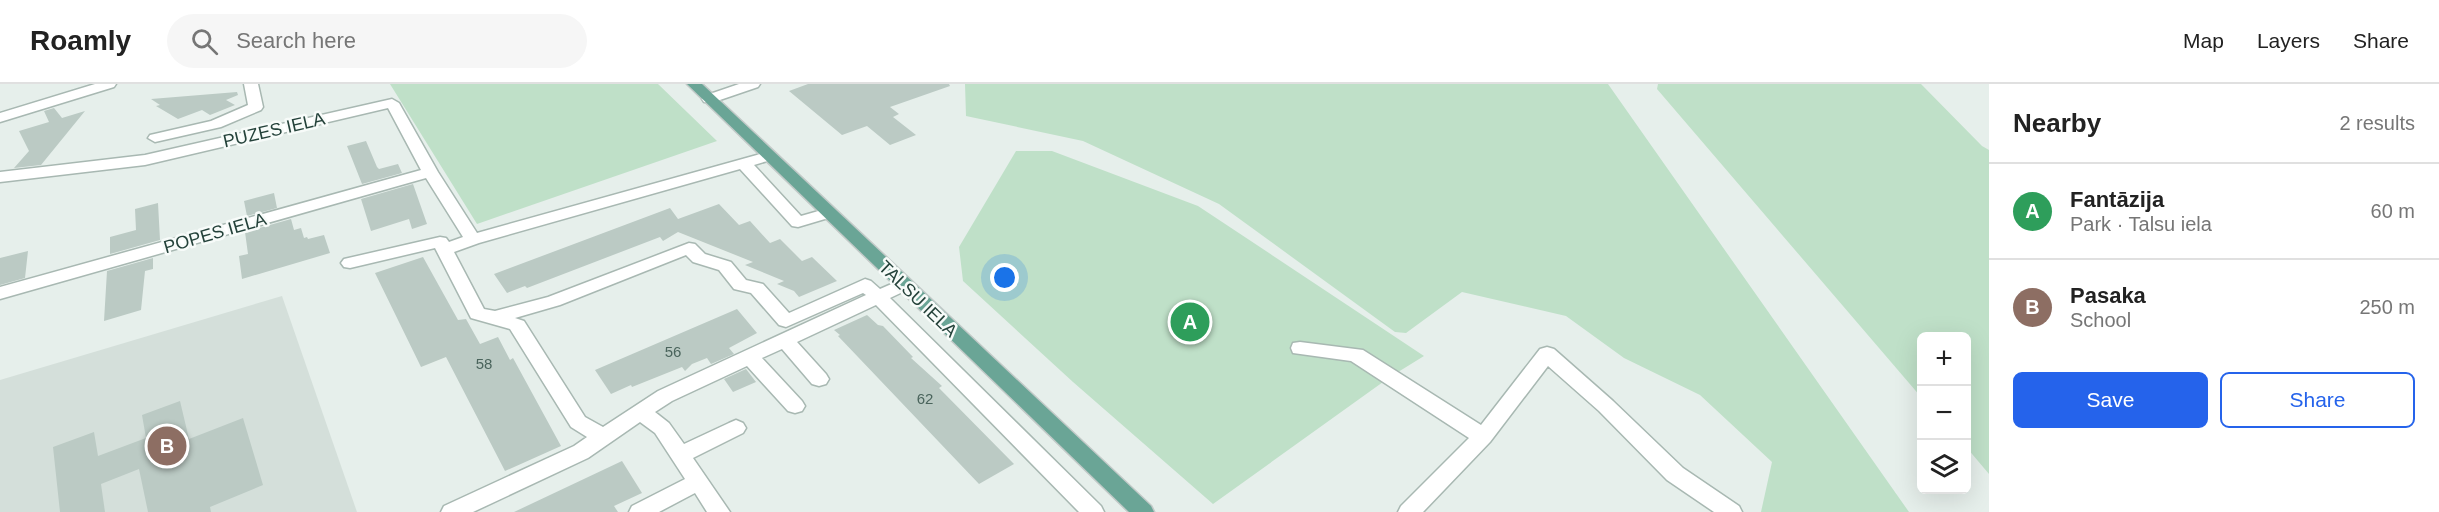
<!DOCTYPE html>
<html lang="en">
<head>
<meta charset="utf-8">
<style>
	:root { --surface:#fff; --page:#f6f6f6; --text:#222; --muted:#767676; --line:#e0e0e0; --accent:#2563eb }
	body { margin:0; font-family:Helvetica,sans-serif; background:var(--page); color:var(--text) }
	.controls { position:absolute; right:18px; bottom:18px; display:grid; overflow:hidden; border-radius:9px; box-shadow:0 6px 24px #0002 }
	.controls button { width:54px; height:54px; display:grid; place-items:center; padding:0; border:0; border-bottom:2px solid var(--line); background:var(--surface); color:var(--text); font:30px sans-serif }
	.you { position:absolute; left:1005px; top:194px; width:21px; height:21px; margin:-15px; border:4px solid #fff; border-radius:50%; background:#1a73e8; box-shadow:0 0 0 9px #1a73e833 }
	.badge { display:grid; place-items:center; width:39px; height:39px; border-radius:50%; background:var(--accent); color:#fff; font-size:20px; font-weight:700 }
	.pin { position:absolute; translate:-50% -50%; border:3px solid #fff; box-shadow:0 2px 6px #0006 }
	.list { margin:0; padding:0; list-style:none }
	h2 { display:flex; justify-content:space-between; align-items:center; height:78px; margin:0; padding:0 24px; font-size:26px }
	h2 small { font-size:20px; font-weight:400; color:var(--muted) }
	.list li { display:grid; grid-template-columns:39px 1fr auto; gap:18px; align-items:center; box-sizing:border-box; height:96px; padding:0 24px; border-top:2px solid var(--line) }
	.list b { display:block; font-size:22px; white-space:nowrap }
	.list p { margin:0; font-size:20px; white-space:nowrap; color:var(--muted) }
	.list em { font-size:20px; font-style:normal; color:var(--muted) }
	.actions { display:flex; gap:12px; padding:18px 24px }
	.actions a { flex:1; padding:14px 0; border:2px solid var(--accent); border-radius:9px; text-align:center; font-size:21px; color:var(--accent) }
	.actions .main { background:var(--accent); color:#fff }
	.icon { flex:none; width:33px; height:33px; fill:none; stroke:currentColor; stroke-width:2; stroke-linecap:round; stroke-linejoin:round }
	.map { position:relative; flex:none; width:1989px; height:428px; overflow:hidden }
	header { display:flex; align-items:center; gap:36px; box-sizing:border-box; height:84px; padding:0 30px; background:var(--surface); border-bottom:2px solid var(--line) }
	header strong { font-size:28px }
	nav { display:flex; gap:33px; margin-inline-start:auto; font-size:21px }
	.search { width:420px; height:54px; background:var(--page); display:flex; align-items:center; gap:15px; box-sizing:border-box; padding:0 21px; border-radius:33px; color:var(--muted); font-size:22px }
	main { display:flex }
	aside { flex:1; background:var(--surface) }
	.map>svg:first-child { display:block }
	.built { fill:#d4dfda }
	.green { fill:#bfe0c8 }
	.building { fill:#bbcac4 }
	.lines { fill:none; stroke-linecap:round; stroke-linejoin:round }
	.minor-casing { stroke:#a8b8b2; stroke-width:3 }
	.major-casing { stroke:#c2cac8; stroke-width:3 }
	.minor { fill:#fff; fill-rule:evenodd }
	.major { fill:#6aa596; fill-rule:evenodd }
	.labels { text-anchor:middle; stroke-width:5; stroke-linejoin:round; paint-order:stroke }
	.number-label { font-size:15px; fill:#4a645c }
	.street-label { font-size:18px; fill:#24423a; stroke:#f7fbf9 }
</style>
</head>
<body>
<header>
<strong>Roamly</strong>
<div class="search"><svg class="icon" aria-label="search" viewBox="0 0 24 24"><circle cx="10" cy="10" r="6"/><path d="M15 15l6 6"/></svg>Search here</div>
<nav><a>Map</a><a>Layers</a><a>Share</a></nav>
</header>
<main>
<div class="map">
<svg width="1989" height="428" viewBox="0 0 1989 428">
	<rect width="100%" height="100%" fill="#e6efeb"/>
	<path class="built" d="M282,212L357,428H0V296Z"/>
	<path class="green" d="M390,0H658L717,57L477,140Z
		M965,0H1608L1909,428H1761L1772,378L1700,311L1624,274L1566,232L1462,208L1406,249L1395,248L1219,120L1083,57L966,32Z
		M1658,0H1921L1982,62L1989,66V390L1967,364L1966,252H1922L1921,313L1657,5Z
		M1016,67H1052L1198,122L1424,272L1390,293L1213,420L1073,298L963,197L959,163Z"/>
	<path class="building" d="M808,0H949L950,2L890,23L899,30L893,33L916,51L890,61L867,42L842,51L789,7Z
		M237,8L238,11L226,16L235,21L210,31L202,26L178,35L156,22L160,21L151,15Z
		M54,24L62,34L85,27L41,81L14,84L29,67L19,47L49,38L44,27Z
		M366,57L377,83L379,85L398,80L402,89L362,100L347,62Z
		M413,100L427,140L412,145L409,135L371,147L361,115Z
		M274,109L277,124L247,132L244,117Z
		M158,119L160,156L110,170V153L136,146L135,125Z
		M719,120L739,141L750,137L770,159L780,155L802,177L812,173L837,197L799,213L794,207L777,200L784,197L745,181L753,178L678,148L663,157L660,153L527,204L525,202L507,209L494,190L670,124L678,135Z
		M291,135L294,146L301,144L304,154L307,153L308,155L324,151L330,169L242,195L239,172L248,170L245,148Z
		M28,167L25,194L0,201V174Z
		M423,173L458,236L466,235L480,260L498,253L510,276L513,274L561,362L505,387L446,273L421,283L375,189Z
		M153,174V185L145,187L141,226L104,237L107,187Z
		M737,225L757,249L729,264L734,270L711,280L707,274L692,280L685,287L682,283L632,303L631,301L611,310L595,286Z
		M867,231L878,241L883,242L913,273L911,274L942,302L939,304L1014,380L979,400L838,252L840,251L834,246Z
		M746,285L756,298L733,308L724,295Z
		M180,317L189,355L243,334L263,401L210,423L211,428H148L139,385L101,400L105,428H60L53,363L94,348L98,372L146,354L142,331Z
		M622,377L642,409L614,422L618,428H514Z"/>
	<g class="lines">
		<g class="minor-casing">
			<path id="minor" d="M95,0H116L114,3L0,38V29Z
				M244,0H258L263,23L261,26L221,43L155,58L148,54L150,51L211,37L248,21Z
				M739,0H760L758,3L714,18H704L702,15L704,12Z
				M392,15L399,19L438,88L477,149L764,69H774L777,72L774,75L754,81L801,132L829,124L837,129L835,132L798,143L792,142L740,85L479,159L454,168L484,225L495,227L548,213L689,159L695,160L705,170L731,178L746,196L763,200L789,229L865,195L871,197L880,205L903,195L909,197L912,201L909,205L890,214L1101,422L1104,428H1079L876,221L797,258L826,290L829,295L826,300L819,302L812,300L782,265L762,274L802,317L805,322L802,327L795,329L788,327L747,282L672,317L655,328L669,339L684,360L729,339L736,336L743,339L746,344L743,349L693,374L730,428H707L695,409L659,428H629L632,422L685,395L655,349L640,338L588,374L473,428H441L444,422L574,362L587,353L571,343L510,245L471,234L435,164L350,184L344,183L341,179L344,175L440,153L446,154L449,158L463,153L426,94L0,215V203L421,86L388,24L145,81L0,98V88L145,71ZM686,171L693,178L719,186L734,205L751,209L779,241L786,243L863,209L866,211L658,307L603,343L585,333L524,237L515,234L560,221Z
				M1300,258L1363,266L1481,341L1540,265L1547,263L1554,265L1613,317L1683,384L1739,422L1742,428H1714L1667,396L1599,327L1548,282L1490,358L1423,428H1398L1401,422L1469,354L1351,277L1293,269L1291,264L1293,259Z"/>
		</g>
		<g class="major-casing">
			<path id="major" d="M687,0H702L1151,422L1154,428H1129Z"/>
		</g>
		<use href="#minor" class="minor"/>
		<use href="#major" class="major"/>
	</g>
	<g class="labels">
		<g class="number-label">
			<text x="673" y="273">56</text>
			<text x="484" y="285">58</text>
			<text x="925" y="320">62</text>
		</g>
		<g class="street-label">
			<text transform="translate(274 46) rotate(-13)" y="6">PUZES IELA</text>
			<text transform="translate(215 149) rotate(-16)" y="6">POPES IELA</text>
			<text transform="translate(918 215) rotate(44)" y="6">TALSU IELA</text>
		</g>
	</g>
</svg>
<div class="controls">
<button>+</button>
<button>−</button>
<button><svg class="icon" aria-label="layers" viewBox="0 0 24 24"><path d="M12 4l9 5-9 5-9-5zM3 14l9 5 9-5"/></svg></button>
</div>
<div class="you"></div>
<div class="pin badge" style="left:1190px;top:238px;background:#2e9e5b">A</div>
<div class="pin badge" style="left:167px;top:362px;background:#8d6e63">B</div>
</div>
<aside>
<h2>Nearby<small>2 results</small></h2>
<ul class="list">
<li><span class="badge" style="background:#2e9e5b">A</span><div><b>Fantāzija</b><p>Park · Talsu iela</p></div><em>60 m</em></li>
<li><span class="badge" style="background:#8d6e63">B</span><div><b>Pasaka</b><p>School</p></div><em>250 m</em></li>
</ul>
<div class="actions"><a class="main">Save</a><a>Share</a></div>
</aside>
</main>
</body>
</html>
